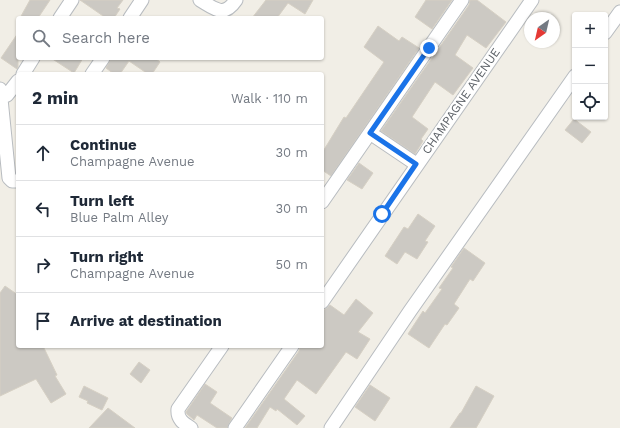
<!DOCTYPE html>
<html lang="en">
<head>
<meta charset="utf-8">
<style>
	:root { --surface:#fff; --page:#f2f2f3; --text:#1f2937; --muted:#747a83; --line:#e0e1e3 }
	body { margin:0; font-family:"Work Sans",sans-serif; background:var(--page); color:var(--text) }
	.controls { position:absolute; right:12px; top:12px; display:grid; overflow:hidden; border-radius:4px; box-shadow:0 1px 3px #0004 }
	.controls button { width:36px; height:36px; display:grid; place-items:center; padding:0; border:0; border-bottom:1px solid var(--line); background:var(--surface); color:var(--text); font:20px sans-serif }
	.compass { position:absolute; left:524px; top:12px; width:36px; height:36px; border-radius:50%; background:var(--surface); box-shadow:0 1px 3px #0004; rotate:214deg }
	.stop { position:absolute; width:12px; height:12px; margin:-9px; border:3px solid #1a73e8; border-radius:50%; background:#fff }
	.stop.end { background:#1a73e8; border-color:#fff; box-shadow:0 1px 4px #0008 }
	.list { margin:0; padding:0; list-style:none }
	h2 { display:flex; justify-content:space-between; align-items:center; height:52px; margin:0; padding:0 16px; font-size:17px }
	h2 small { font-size:13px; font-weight:400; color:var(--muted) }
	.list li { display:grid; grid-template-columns:26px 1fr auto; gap:12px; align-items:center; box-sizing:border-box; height:56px; padding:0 16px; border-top:1px solid var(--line) }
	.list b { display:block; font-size:15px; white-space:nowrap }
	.list p { margin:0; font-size:13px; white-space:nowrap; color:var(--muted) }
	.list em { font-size:13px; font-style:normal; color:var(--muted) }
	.icon { flex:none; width:22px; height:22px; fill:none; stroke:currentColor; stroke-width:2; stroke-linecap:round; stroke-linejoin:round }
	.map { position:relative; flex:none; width:620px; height:428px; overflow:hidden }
	.search { position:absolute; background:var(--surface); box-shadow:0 1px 3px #0004; left:16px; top:16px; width:308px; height:44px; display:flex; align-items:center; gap:10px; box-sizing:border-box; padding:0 14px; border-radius:4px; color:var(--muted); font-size:15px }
	.panel { position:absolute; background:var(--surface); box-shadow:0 1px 3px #0004; left:16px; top:72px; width:308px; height:276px; border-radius:4px }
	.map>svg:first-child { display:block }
	.building { fill:#ccc9c3; stroke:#d6d0c4 }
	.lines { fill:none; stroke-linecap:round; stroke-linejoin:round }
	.minor-casing { stroke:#b8bcc0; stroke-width:15 }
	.minor { stroke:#fff; stroke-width:13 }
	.route { stroke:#1a73e8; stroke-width:5 }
	.labels { text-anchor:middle; stroke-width:4; stroke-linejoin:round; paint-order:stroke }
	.street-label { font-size:12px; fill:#5d6268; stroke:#fff }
</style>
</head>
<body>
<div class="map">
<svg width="620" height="428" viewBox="0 0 620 428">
	<rect width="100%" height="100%" fill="#f1eee6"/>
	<path class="building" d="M30,0H50L38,18H20Z
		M80,0H123L117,8L120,9L114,18H106Z
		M266,0H313L305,14L288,3L277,18H252Z
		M426,0H452L432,29L415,17Z
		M470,0H477L506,22L486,48L467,35L455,55L473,68L453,95L435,82L412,117L428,129L421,139L423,141L415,154L381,131L469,5Z
		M378,26L399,41L402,37L419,48L331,176L322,170V153L344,117L346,118L384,62L364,47Z
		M18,33V67L17,69L1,58Z
		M51,58H83L74,73Z
		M111,58H155L160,62L152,74H148L129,61L120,74H114L106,68Z
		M574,119L591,132L582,143L565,130Z
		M359,163L373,173L362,189L347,180Z
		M418,214L435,226L425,241L428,242L417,259L405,252L397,264L385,256L404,227L408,229Z
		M464,248L485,263L473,281L470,279L454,304L459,308L447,325L445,324L429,348L408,334L423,311L425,313L442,289L439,288L453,268L451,267Z
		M5,286L18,295V346H43L57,375L55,376L66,394L51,403L36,379L0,396V293Z
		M356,299L373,313L358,332L370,339L357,359L346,352L316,394L297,380L284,399L305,416L297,425L277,409L276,411L270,407L257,428H245L299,351L300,346H322V313L324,310L330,305L344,315Z
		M139,362L150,370L141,383L130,374Z
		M205,384L217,392L210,403L232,418L227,428H217L197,415L194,420L187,414L186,412Z
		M370,385L390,398L375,421L355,407Z
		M84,386L108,398L102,410L87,403L88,401L79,397Z
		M476,386L494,396L479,423L476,428H450L460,413H461Z
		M108,408L135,428H89Z"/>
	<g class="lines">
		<g class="minor-casing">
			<path id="minor" d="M200,0C215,9 224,18 236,0
				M60,18L72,0
				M130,18L142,0
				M605,33L620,12
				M23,74L33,58
				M92,74L103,58
				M0,89L9,178L12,181H18
				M0,98L7,95L18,81
				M370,133L416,164
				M322,202L462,0
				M322,302L532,0
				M191,428C183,423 177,419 178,409L222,346
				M235,428L292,346
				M331,428L410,311L575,76"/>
		</g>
		<use href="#minor" class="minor"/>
	</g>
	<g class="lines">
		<path class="route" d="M382,214L416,164L370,133L429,48"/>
	</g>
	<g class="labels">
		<g class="street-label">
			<text transform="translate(461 101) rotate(-55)" y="4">CHAMPAGNE AVENUE</text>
		</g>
	</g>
</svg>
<div class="controls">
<button>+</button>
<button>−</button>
<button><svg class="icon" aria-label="locate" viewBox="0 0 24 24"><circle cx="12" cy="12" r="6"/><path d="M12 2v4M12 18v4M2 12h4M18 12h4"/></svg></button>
</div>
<svg class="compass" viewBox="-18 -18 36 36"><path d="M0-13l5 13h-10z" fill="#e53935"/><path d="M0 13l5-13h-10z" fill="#747a83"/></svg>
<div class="stop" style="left:382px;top:214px"></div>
<div class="stop end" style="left:429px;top:48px"></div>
<div class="search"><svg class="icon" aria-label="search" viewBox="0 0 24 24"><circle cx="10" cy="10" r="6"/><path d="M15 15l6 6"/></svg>Search here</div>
<section class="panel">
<h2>2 min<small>Walk · 110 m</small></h2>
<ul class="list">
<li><svg class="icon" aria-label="ahead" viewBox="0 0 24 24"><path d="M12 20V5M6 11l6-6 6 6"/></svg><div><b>Continue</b><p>Champagne Avenue</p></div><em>30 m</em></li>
<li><svg class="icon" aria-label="left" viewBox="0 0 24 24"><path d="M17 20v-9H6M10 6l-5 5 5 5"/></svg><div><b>Turn left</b><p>Blue Palm Alley</p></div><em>30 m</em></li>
<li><svg class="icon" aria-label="right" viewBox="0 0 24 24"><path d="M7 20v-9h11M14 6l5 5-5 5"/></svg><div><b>Turn right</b><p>Champagne Avenue</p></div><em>50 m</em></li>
<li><svg class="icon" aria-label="arrive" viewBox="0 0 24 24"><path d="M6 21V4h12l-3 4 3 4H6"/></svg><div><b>Arrive at destination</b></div></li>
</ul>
</section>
</div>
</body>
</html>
